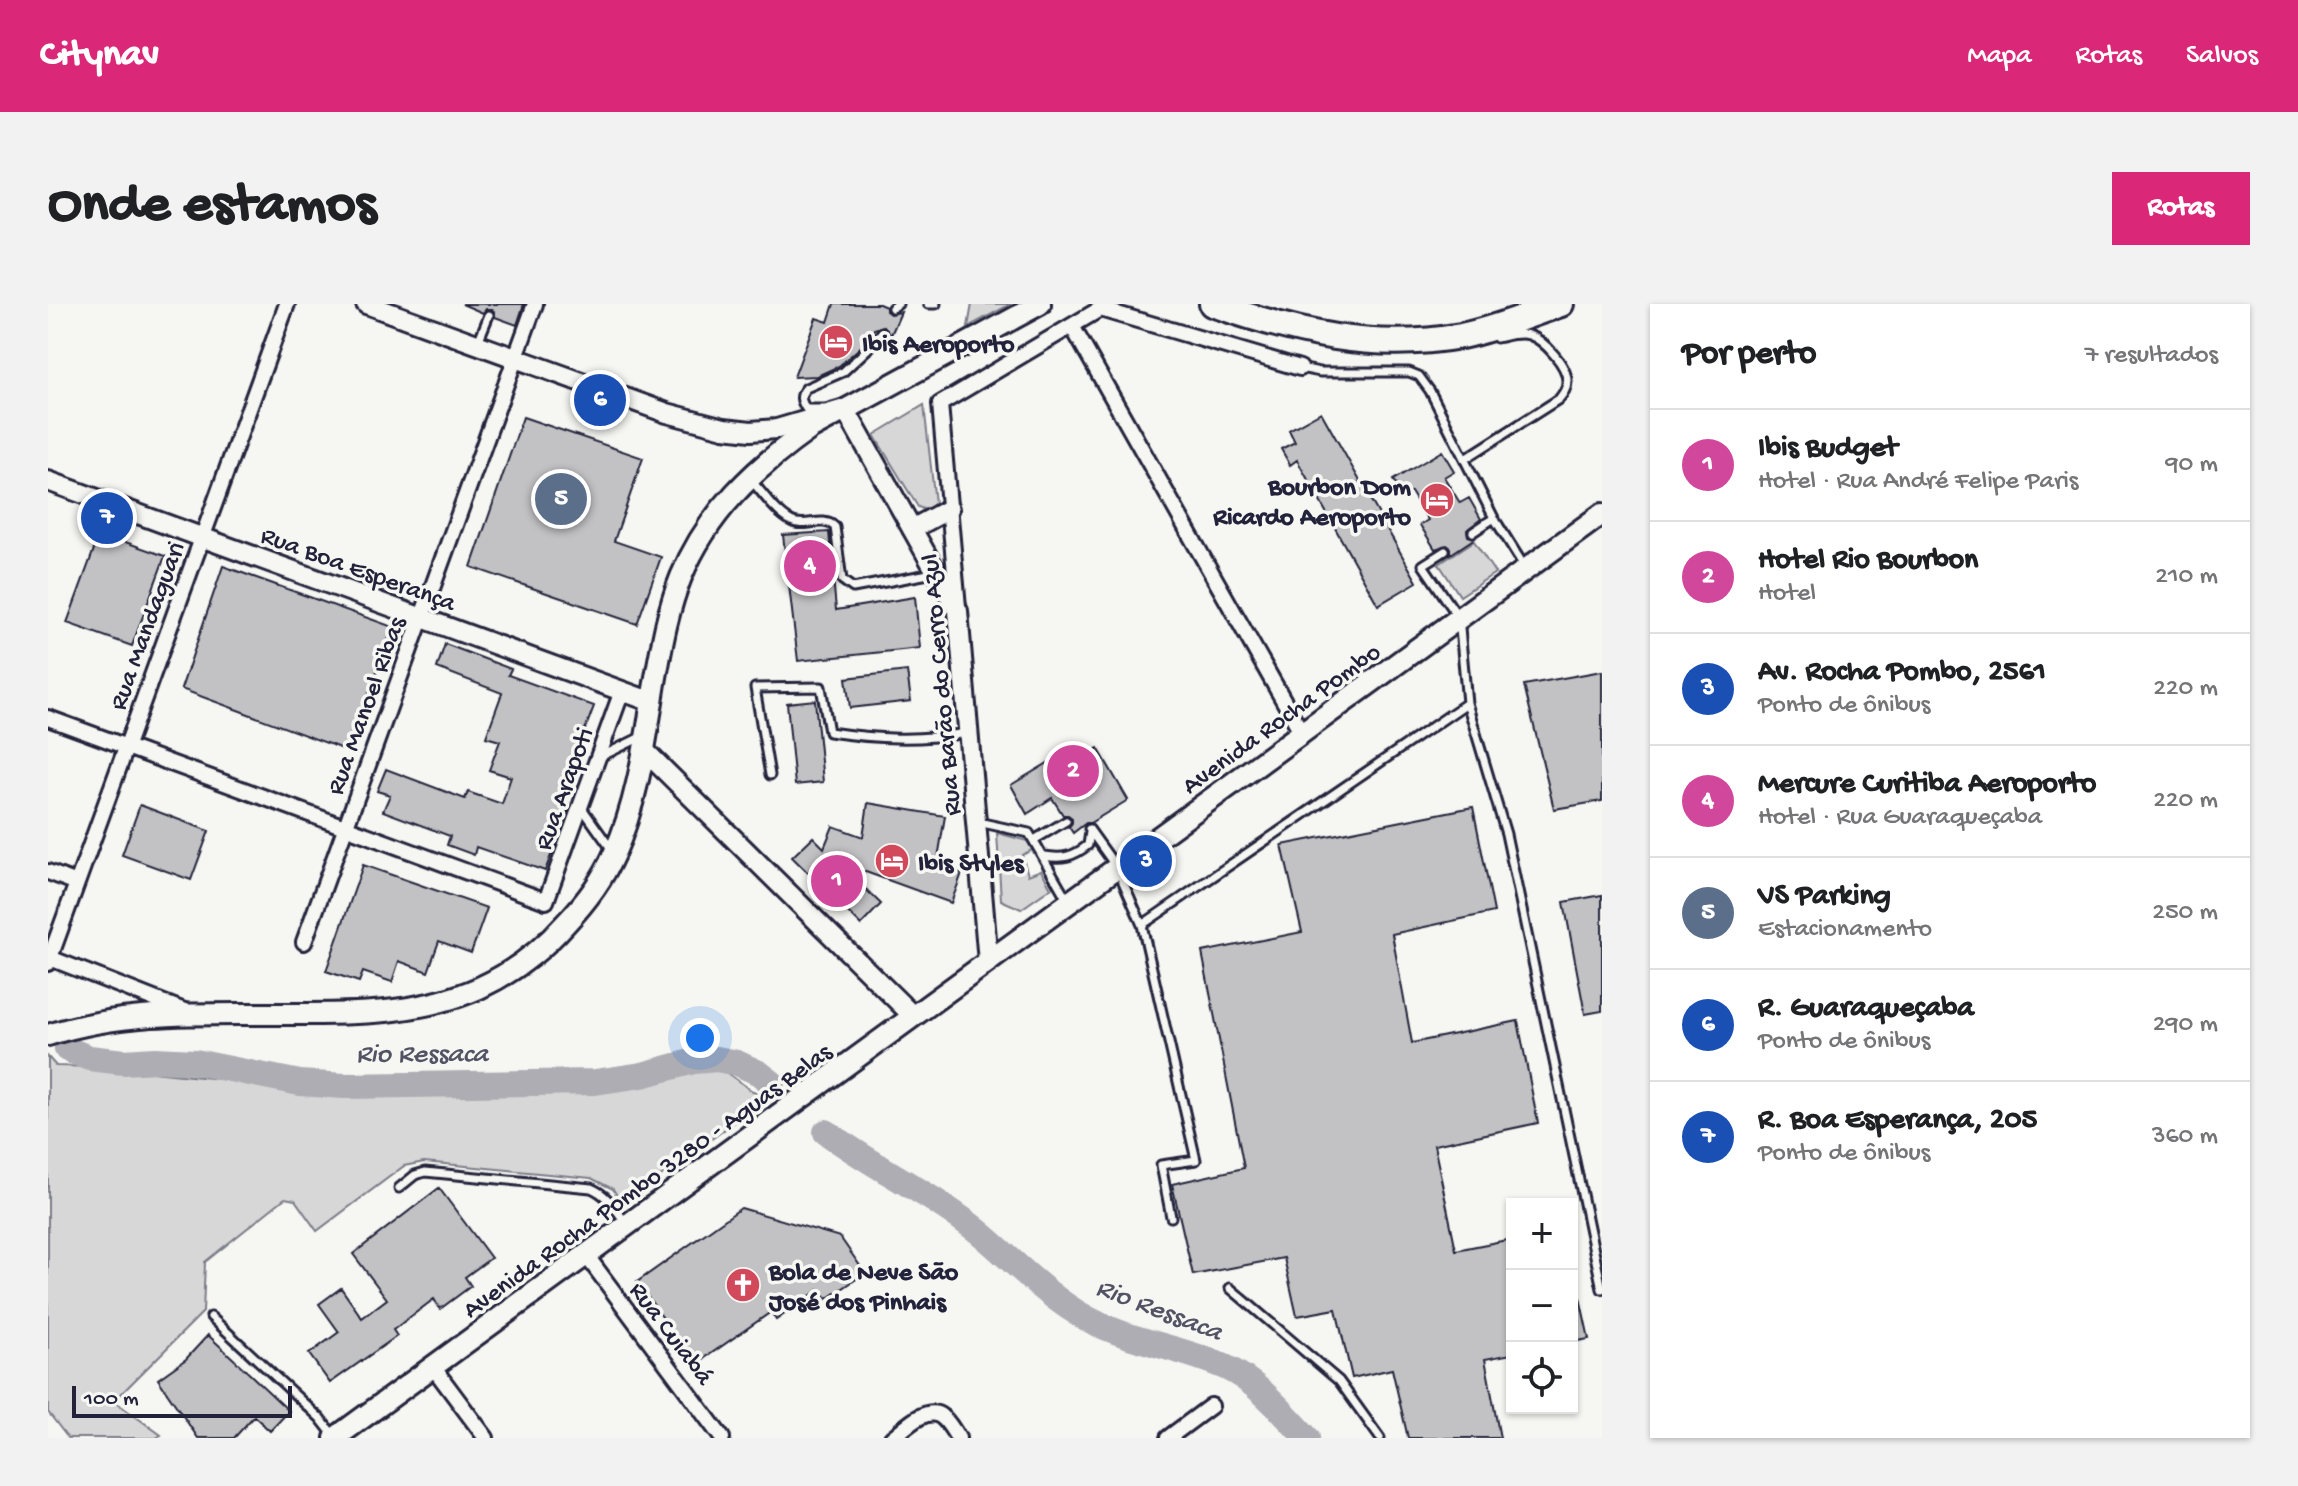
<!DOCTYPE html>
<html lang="pt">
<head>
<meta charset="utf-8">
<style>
	:root { --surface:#fff; --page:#f2f2f2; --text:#202124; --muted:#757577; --line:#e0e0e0; --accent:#db2777 }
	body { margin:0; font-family:"Gochi Hand",sans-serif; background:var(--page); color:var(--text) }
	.controls { position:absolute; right:24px; bottom:24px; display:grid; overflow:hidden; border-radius:0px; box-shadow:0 2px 6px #0004 }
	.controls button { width:72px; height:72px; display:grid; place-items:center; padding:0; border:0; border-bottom:2px solid var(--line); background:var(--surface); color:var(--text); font:40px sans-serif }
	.scale { position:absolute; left:24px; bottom:20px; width:220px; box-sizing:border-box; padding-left:8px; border:4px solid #22223b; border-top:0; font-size:22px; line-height:28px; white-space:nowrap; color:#22223b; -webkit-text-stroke:6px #f6f6f2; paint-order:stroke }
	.you { position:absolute; left:652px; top:734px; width:28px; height:28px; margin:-20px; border:6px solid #fff; border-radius:50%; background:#1a73e8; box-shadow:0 0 0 12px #1a73e833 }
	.badge { display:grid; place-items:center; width:52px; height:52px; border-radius:50%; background:var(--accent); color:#fff; font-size:26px; font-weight:700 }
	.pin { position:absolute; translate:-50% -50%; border:4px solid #fff; box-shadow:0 2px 8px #0006 }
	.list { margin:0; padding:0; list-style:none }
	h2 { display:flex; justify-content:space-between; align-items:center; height:104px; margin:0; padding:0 32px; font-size:34px }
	h2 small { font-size:26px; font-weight:400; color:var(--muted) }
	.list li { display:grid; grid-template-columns:52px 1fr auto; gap:24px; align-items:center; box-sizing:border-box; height:112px; padding:0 32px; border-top:2px solid var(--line) }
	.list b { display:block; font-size:30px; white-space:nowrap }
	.list p { margin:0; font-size:26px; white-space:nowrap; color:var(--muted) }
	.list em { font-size:26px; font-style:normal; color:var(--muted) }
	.icon { flex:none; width:44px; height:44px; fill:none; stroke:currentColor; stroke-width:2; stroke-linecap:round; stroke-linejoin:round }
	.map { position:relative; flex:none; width:1554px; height:1134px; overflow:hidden; border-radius:0px }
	header { display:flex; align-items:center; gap:48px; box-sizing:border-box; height:112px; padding:0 40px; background:var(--accent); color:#fff }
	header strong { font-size:38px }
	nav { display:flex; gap:44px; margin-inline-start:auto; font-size:28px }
	.intro { display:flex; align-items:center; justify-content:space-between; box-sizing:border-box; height:192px; padding:0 48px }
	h1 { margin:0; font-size:56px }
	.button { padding:20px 36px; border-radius:0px; background:var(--accent); color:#fff; font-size:28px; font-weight:700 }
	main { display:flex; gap:48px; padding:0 48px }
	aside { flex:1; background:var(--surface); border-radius:0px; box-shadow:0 2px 6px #0004 }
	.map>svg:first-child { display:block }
	.green { fill:#d7d7d7; stroke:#7c7c89; stroke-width:2 }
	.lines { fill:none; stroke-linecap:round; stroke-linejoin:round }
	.river { stroke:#adadb3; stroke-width:26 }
	.building { fill:#c2c2c4; stroke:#22223b; stroke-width:2 }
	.service-casing { stroke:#22223b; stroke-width:13 }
	.minor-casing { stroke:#22223b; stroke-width:20 }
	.tertiary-casing { stroke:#22223b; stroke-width:24 }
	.secondary-casing { stroke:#22223b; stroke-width:26 }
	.trunk-casing { stroke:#22223b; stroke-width:30 }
	.service { stroke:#f6f6f2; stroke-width:7 }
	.minor { stroke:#f6f6f2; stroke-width:14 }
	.tertiary { stroke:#f6f6f2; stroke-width:18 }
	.secondary { stroke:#f6f6f2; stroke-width:20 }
	.trunk { stroke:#f6f6f2; stroke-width:24 }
	.labels { text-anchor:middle; stroke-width:7; stroke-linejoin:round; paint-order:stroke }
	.poi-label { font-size:26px; font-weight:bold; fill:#22223b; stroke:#f6f6f2; text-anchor:start }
	.street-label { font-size:26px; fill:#22223b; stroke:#f6f6f2 }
	.water-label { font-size:28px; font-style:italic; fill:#535365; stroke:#f6f6f2 }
</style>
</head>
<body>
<header>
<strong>Citynav</strong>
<nav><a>Mapa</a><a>Rotas</a><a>Salvos</a></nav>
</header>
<div class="intro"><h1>Onde estamos</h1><a class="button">Rotas</a></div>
<main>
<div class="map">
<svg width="1554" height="1134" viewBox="0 0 1554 1134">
	<rect width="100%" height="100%" fill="#f6f6f2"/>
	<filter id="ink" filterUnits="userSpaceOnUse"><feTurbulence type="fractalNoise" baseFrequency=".0125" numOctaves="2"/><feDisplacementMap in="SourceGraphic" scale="16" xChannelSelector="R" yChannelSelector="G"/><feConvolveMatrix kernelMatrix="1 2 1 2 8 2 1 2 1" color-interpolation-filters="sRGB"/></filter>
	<g filter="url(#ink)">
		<path class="green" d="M924,0H963L920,23Z
			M876,101L887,199L880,207L870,203L826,131Z
			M1426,237L1447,269L1412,292L1391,260Z
			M949,529L983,538L986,545L974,551L980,571L993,566L1003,584L973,605L953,596Z
			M0,753L8,762L55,763L202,778L280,790L545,785L583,780L658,762L679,769L717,796L574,900L565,885L543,874L376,858L356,862L269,927L247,896L237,894L157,958L155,1008L66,1097L113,1131L108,1134H20L0,1108Z"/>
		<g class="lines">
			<path class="river" d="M19,745L41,754L76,758L107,756L147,758L252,779L296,782L547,778L594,771L646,757L669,755L689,759L711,769L724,779
				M778,828C827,864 884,890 931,928C966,957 999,993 1040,1015C1083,1038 1133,1043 1177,1063C1210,1078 1235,1109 1259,1134"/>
		</g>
		<path class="building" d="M414,0H476L469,21L447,13V8L443,5H438L435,9Z
			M786,0H831L838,3V7L842,10L853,8L843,31L836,22L826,25L816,40L791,62L769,72L746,73L768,14L780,18Z
			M1273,108L1369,278L1330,301L1249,156L1242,161L1233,145L1247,138L1241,126Z
			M475,113L595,154L566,237L613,253L589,320L423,263Z
			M1394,147L1406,167L1396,173L1412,199L1421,194L1433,215L1419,226L1420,232L1427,234L1403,250V244L1399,241L1387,245L1372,221L1380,216L1363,188L1355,192L1345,176Z
			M781,228L788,306L867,293L872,344L750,357L735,231Z
			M52,229L117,252L84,342L19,319Z
			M175,262L345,323L300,447L133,385Z
			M397,340L463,365L460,371L546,402L523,463L527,464L515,498L522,501L497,567L428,543L426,551L399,541L402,532L335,507L342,491L329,487L338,465L417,495L420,488L454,500L463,473L441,466L452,437L438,433L454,389L389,364Z
			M859,367L863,397L802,404L798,374Z
			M1554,367V497L1506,505L1476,381Z
			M767,396L775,478L747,481L739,399Z
			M1030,441L1036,452L1050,444L1080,496L1042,519H1038L1025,529L1021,523L1024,519V514L1020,511H1015L1004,494L979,510L963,481Z
			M820,499L897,512L889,560L914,569L903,599L790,558L833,600L813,621L744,553L765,533L776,544L785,522L815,533Z
			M92,501L161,527L143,576L74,551Z
			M1425,503L1446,608L1344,630L1364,739L1470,717L1490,819L1386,841L1408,946L1464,935V1050L1437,1055L1452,1134H1360L1344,1065L1304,1074L1288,1005L1249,1012L1236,954L1145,971L1124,880L1196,864L1154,648L1254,628L1234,541Z
			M315,561L439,604L423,649L391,637L380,668L351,657L344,678L315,668L311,678L278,667Z
			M1554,591V707L1537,710L1516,598Z
			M391,884L443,954L417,973L423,982L392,1005L386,995L345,1026L349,1032L282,1079L261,1050L291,1028L271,1000L293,984L314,1014L339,995L305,950Z
			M693,904L792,933L817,969L779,995L772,985L728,1016L723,1008L648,1060L589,978Z
			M1524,980H1529L1541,1035L1524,1038Z
			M160,1031L241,1107L222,1127L206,1112L186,1134H150L110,1075L138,1055Z"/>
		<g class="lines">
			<g class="service-casing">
				<path id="service" d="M880,0H888
					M844,4L850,0
					M430,38L441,11
					M1252,64L1272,68H1361L1371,72L1382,87L1446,214
					M775,105H758C753,97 751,92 758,84L795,68L824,41L834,28
					M1417,155L1511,95C1515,90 1519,85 1519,78C1520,62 1496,36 1481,31C1470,28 1459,32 1449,34
					M702,175C714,188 727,208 743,217C757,225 774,211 787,223L794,276L805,284L886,269
					M1425,228L1446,214L1476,262
					M1397,247L1375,261L1411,314L1419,399L1458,530L1554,985
					M550,454L593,433
					M722,471L707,384L773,383L781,428C829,435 870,437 919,429
					M534,504L564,546
					M930,518L981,529L1020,597
					M1041,525L1069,564L1094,621L1419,399
					M986,536L1018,517
					M996,552C1015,555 1025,553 1040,541L1042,528
					M1094,621L1148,856L1113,861L1123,913
					M351,884L367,871L377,868L543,884C560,891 567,905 578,919
					M1182,984L1291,1077L1332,1134
					M163,1013L272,1114L286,1132"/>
			</g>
			<g class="minor-casing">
				<path id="minor" d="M1024,22L1254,429
					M910,303L892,100L1052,5L1252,64
					M0,414L498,597L574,387
					M0,568L29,579
					M256,638L487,0
					M2,654L139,708
					M0,659L239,0
					M538,951L674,1134
					M385,1063L438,1134
					M844,1134C856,1125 879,1100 894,1113C901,1118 905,1127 910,1134
					M1120,1134L1163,1102"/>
			</g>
			<g class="tertiary-casing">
				<path id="tertiary" d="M318,0L619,109L676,124L703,127L729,125L797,105L910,307L940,658
					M0,177L604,398
					M864,225L901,205
					M596,446L865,712"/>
			</g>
			<g class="secondary-casing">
				<path id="secondary" d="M0,731C83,704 173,711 259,710C317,710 377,708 431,684C464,669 494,646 518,619C537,599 555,575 566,550C591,495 598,432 608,373C614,340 620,305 633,273C659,209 707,164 762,125L992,0
					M287,1134L1554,210"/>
			</g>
			<g class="trunk-casing">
				<path id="trunk" d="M1164,0C1248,29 1324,48 1413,32C1447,25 1481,11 1513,0"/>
			</g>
			<use href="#service" class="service"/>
			<use href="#minor" class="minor"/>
			<use href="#tertiary" class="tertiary"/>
			<use href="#secondary" class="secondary"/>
			<use href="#trunk" class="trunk"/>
		</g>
	</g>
	<defs>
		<g id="hotel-disc" transform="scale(1.8)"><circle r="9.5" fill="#d1495b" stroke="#f6f6f2"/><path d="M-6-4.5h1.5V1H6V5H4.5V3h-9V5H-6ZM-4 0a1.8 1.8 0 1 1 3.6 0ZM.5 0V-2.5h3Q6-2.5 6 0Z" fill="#fff"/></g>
		<g id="church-disc" transform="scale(1.8)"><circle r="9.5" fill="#d1495b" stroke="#f6f6f2"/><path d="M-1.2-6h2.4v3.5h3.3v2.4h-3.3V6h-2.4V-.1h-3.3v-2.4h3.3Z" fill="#fff"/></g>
	</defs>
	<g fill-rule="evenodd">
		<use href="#hotel-disc" x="788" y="38"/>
		<use href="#hotel-disc" x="1389" y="196"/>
		<use href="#hotel-disc" x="844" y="557"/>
		<use href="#church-disc" x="695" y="981"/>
	</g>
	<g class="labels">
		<g class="poi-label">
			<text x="814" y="47">Ibis Aeroporto</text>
			<text x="1363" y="190" text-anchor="end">Bourbon Dom<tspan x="1363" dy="30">Ricardo Aeroporto</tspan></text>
			<text x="870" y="566">Ibis Styles</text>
			<text x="721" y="975">Bola de Neve São<tspan x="721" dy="30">José dos Pinhais</tspan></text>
		</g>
		<g class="street-label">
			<text transform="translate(311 263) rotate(20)" y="9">Rua Boa Esperança</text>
			<text transform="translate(97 321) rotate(-70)" y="9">Rua Mandaguari</text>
			<text transform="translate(891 381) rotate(-95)" y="9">Rua Barão do Cerro Azul</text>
			<text transform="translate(316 401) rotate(-70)" y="9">Rua Manoel Ribas</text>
			<text transform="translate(1232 413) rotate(-36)" y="9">Avenida Rocha Pombo</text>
			<text transform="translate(514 484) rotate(-70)" y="9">Rua Arapoti</text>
			<text transform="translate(598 875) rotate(-36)" y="9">Avenida Rocha Pombo 3280 - Aguas Belas</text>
			<text transform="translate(625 1028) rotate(53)" y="9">Rua Cuiabá</text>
		</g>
		<g class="water-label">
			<text x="374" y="757">Rio Ressaca</text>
			<text transform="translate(1112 1003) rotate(21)" y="10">Rio Ressaca</text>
		</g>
	</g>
</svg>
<div class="controls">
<button>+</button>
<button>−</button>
<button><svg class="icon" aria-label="locate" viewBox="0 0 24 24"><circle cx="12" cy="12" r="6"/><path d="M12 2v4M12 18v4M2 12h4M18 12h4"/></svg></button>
</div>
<div class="scale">100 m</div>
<div class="you"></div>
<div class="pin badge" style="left:789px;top:577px;background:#d1479c">1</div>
<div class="pin badge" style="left:1025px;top:467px;background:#d1479c">2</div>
<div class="pin badge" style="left:1098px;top:557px;background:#1a4fb4">3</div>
<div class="pin badge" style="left:762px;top:262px;background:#d1479c">4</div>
<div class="pin badge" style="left:513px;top:195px;background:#5c6f8a">5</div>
<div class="pin badge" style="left:552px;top:96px;background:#1a4fb4">6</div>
<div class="pin badge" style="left:59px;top:214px;background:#1a4fb4">7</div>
</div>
<aside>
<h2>Por perto<small>7 resultados</small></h2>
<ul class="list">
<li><span class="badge" style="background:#d1479c">1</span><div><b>Ibis Budget</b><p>Hotel · Rua André Felipe Paris</p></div><em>90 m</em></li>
<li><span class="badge" style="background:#d1479c">2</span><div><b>Hotel Rio Bourbon</b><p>Hotel</p></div><em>210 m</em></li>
<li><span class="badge" style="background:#1a4fb4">3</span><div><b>Av. Rocha Pombo, 2561</b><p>Ponto de ônibus</p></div><em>220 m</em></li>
<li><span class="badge" style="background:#d1479c">4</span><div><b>Mercure Curitiba Aeroporto</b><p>Hotel · Rua Guaraqueçaba</p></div><em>220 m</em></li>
<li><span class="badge" style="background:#5c6f8a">5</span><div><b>VS Parking</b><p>Estacionamento</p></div><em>250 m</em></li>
<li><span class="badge" style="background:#1a4fb4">6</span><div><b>R. Guaraqueçaba</b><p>Ponto de ônibus</p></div><em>290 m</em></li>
<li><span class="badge" style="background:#1a4fb4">7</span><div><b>R. Boa Esperança, 205</b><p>Ponto de ônibus</p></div><em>360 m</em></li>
</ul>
</aside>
</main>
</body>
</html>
